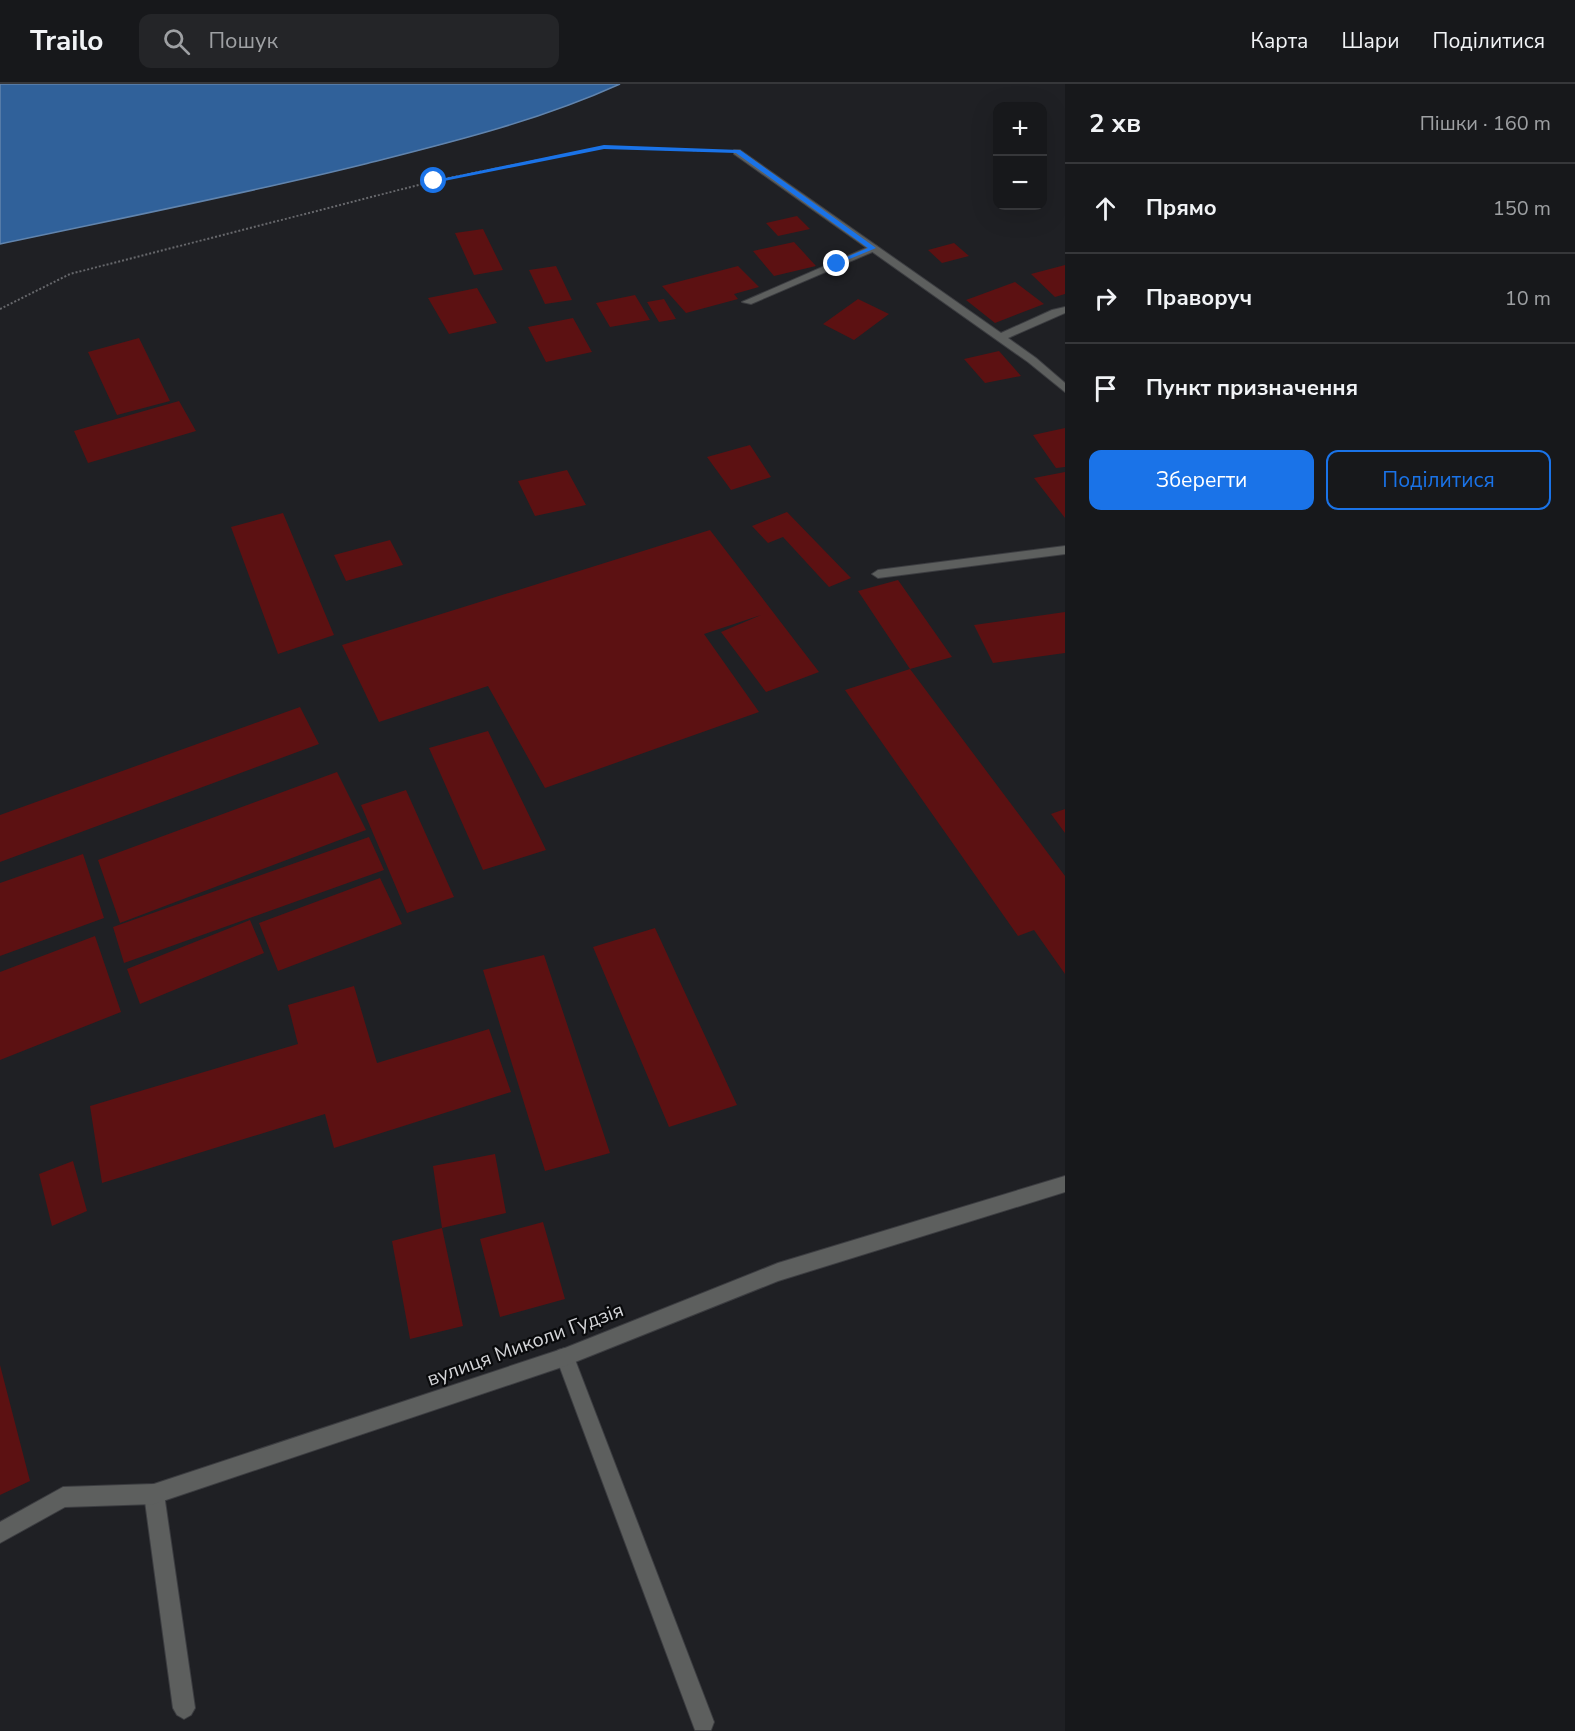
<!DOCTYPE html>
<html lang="uk">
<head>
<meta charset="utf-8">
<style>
	:root { --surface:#17181b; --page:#242528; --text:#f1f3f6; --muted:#9ea0a3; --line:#36373a; --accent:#1a73e8 }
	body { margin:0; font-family:"Nunito Sans",sans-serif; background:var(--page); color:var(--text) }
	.controls { position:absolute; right:18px; top:18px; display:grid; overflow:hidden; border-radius:12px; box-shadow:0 6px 24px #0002 }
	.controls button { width:54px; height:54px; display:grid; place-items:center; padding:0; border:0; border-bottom:2px solid var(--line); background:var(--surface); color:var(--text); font:30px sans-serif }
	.stop { position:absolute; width:18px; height:18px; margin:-14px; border:4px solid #1a73e8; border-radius:50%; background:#fff }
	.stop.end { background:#1a73e8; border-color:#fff; box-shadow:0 2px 6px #0008 }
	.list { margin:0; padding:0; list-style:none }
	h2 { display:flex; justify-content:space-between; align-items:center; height:78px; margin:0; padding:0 24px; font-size:26px }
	h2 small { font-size:20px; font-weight:400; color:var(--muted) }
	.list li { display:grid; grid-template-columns:39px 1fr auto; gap:18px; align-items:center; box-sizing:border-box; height:90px; padding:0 24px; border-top:2px solid var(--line) }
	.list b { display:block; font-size:22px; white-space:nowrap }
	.list em { font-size:20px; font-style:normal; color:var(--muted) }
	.actions { display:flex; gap:12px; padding:18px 24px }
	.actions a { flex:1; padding:14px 0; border:2px solid var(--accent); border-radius:12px; text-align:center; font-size:21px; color:var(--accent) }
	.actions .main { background:var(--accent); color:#fff }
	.icon { flex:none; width:33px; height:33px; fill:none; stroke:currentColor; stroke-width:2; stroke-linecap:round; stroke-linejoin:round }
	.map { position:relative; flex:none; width:1065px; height:1647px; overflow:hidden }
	header { display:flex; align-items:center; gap:36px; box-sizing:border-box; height:84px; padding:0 30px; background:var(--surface); border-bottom:2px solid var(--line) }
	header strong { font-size:28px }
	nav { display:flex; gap:33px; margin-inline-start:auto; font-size:21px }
	.search { width:420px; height:54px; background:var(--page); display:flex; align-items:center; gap:15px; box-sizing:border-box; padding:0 21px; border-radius:12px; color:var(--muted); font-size:22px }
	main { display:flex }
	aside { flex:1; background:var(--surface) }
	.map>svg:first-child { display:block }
	.water { fill:#30619a; stroke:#6184ad; stroke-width:1.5 }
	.building { fill:#5c1112 }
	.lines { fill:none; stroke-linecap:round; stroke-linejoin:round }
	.lane-casing { stroke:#3c3d41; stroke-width:2 }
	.street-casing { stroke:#3c3d41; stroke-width:2 }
	.path { stroke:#67686c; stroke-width:2; stroke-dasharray:2 2; stroke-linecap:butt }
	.lane { fill:#5d5f5e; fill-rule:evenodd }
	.street { fill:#5d5f5e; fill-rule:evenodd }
	.route { fill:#1a73e8 }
	.labels { text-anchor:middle; stroke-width:4.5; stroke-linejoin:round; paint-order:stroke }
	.near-street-label { font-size:20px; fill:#d4d5d8; stroke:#090a0c }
</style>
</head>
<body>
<header>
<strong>Trailo</strong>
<div class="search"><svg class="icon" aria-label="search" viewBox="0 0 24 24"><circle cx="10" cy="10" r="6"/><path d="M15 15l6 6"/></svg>Пошук</div>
<nav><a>Карта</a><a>Шари</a><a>Поділитися</a></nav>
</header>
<main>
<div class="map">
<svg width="1065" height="1647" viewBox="0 0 1065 1647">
	<rect width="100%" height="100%" fill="#1f2024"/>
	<path class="water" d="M0,0H620C538,37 452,58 365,80C244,110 122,134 0,160Z"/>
	<path class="building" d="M797,132L810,145L778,152L766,139Z
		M483,145L503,186L474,191L455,149Z
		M794,158L816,182L774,192L753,167Z
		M954,159L969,172L942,179L928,166Z
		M1065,181V210L1055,213L1031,190Z
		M556,182L572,216L545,220L529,186Z
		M738,182L759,203L734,210L738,215L686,229L662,202Z
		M1015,198L1044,220L995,239L966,216Z
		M477,204L497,239L449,250L428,214Z
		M635,211L650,236L610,243L596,219Z
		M664,215L676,235L659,238L647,218Z
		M858,215L889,230L854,256L823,240Z
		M573,234L592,268L546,278L528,243Z
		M139,254L170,317L117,331L88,268Z
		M999,267L1021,292L985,299L964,275Z
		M179,317L196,347L88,379L74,347Z
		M1065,344V383L1056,384L1033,351Z
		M750,361L771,393L731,406L707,373Z
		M567,386L586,421L535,432L518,397Z
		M1065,388V434L1034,394Z
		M787,428L851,494L829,503L783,453L768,459L752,442Z
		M283,429L334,551L278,570L231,443Z
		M710,446L819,588L766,608L721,548L761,531L704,550L759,628L545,704L488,602L379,638L342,561Z
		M390,456L403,481L346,497L334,471Z
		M898,496L952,573L910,585L858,507Z
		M1065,528V569L993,579L974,541Z
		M910,585L1065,792V890L1034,846L1018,852L845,606Z
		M300,623L319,660L0,778V731Z
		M488,647L546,766L483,786L429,664Z
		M337,688L366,746L120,839L98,776Z
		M406,706L454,813L407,829L361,721Z
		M1065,725V749L1051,730Z
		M369,753L384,786L124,879L113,843Z
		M83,770L104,834L0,872V799Z
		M380,794L402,840L278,887L259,839Z
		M250,836L264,869L140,920L127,885Z
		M655,844L737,1021L669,1043L593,863Z
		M95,852L121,928L0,976V888Z
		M544,871L610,1069L545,1087L483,886Z
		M354,902L377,979L489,945L511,1008L334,1064L325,1030L102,1099L90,1022L298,960L288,921Z
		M495,1070L506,1129L442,1144L433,1082Z
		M73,1077L87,1127L52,1142L39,1090Z
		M543,1138L565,1215L500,1233L480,1155Z
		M442,1144L463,1242L410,1255L392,1157Z
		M0,1281L30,1397L0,1411Z"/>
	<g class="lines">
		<g class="lane-casing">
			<path id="lane" d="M873,161L877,162V166L751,220L742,218Z
				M1065,462V470L878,494L872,490L878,486Z
				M565,1264L572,1266L574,1273L714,1638L711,1646H695L692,1638L556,1273L558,1266Z
				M154,1400L161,1403L164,1410L195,1624L191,1631L184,1635L177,1631L173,1624L144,1410L147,1403Z"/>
		</g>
		<g class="street-casing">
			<path id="street" d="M734,66H740L1001,249L1052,226L1065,223V229L1008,254L1036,274L1065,299V308L1028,278L734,70Z
				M1065,1092V1108L778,1197L565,1282L154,1420L65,1423L0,1459V1438L63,1403L154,1400L565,1264L778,1179Z"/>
		</g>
		<path class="path" d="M0,225L70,190L434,97L604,63L716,67"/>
		<use href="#lane" class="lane"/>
		<use href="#street" class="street"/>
	</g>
	<path class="route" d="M604,61L740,66L876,164L835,181V178L868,164L736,69L604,65L434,99L431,97Z"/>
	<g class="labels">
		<g class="near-street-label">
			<text transform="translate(525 1260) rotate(-20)" y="7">вулиця Миколи Гудзія</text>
		</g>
	</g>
</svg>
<div class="controls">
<button>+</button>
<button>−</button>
</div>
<div class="stop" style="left:434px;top:97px"></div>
<div class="stop end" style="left:837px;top:180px"></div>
</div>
<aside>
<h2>2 хв<small>Пішки · 160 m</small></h2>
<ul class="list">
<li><svg class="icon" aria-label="ahead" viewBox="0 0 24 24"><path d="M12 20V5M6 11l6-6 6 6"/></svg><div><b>Прямо</b></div><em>150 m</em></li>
<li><svg class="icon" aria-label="right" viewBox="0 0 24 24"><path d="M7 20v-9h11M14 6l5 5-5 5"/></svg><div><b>Праворуч</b></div><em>10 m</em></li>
<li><svg class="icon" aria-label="arrive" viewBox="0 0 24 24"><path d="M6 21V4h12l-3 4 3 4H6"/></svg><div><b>Пункт призначення</b></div></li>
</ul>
<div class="actions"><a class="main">Зберегти</a><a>Поділитися</a></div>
</aside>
</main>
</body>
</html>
